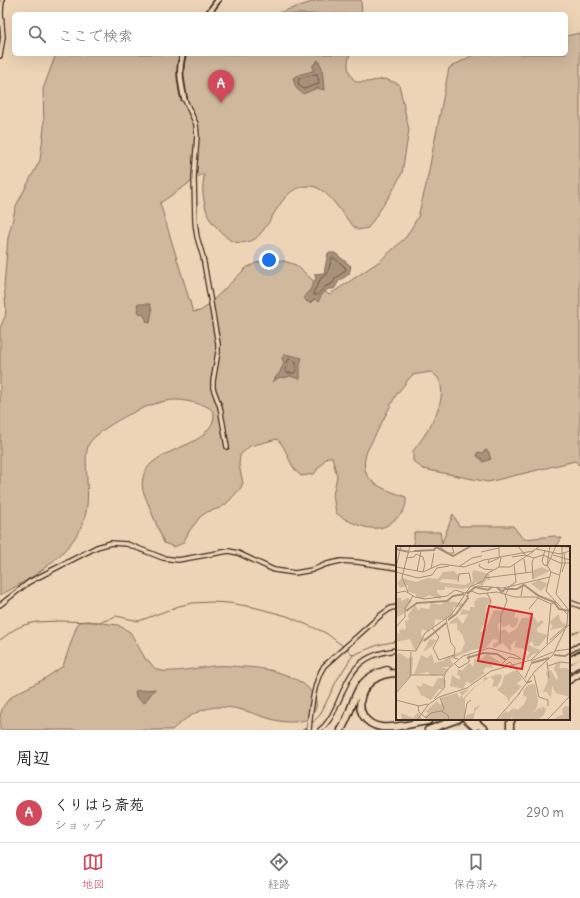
<!DOCTYPE html>
<html lang="ja">
<head>
<meta charset="utf-8">
<style>
	:root { --surface:#fff; --page:#f6f6f6; --text:#202124; --muted:#757577; --line:#e0e0e0; --accent:#d1495b }
	body { margin:0; font-family:Delius,"Klee One",sans-serif; background:var(--page); color:var(--text) }
	.you { position:absolute; left:269px; top:260px; width:14px; height:14px; margin:-10px; border:3px solid #fff; border-radius:50%; background:#1a73e8; box-shadow:0 0 0 6px #1a73e833 }
	.badge { display:grid; place-items:center; width:26px; height:26px; border-radius:50%; background:var(--accent); color:#fff; font-size:13px; font-weight:700 }
	.pin { position:absolute; translate:-50% -33px; filter:drop-shadow(0 1px 2px #0008) }
	.pin::after { content:''; position:absolute; top:21px; width:14px; height:12px; background:inherit; clip-path:polygon(0 0,100% 0,50% 100%) }
	.list { margin:0; padding:0; list-style:none }
	h2 { display:flex; justify-content:space-between; align-items:center; height:52px; margin:0; padding:0 16px; font-size:17px }
	h2 small { font-size:13px; font-weight:400; color:var(--muted) }
	.list li { display:grid; grid-template-columns:26px 1fr auto; gap:12px; align-items:center; box-sizing:border-box; height:60px; padding:0 16px; border-top:1px solid var(--line) }
	.list b { display:block; font-size:15px; white-space:nowrap }
	.list p { margin:0; font-size:13px; white-space:nowrap; color:var(--muted) }
	.list em { font-size:13px; font-style:normal; color:var(--muted) }
	.icon { flex:none; width:22px; height:22px; fill:none; stroke:currentColor; stroke-width:2; stroke-linecap:round; stroke-linejoin:round }
	.map { position:relative; flex:none; width:580px; height:730px; overflow:hidden }
	.search { position:absolute; background:var(--surface); box-shadow:0 4px 16px #0002; left:12px; right:12px; top:12px; height:44px; display:flex; align-items:center; gap:10px; box-sizing:border-box; padding:0 14px; border-radius:6px; color:var(--muted); font-size:15px }
	.sheet { height:112px; background:var(--surface) }
	nav { display:flex; justify-content:space-around; align-items:center; box-sizing:border-box; height:56px; border-top:1px solid var(--line); background:var(--surface); font-size:11px; color:var(--muted) }
	nav a { display:grid; justify-items:center; gap:2px }
	nav .on { color:var(--accent) }
	.map>svg:first-child { display:block }
	.green { fill:#d0b89d; stroke:#86715e }
	.water { fill:#a7917a; stroke:#7c6855 }
	.lines { fill:none; stroke-linecap:round; stroke-linejoin:round }
	.shore { stroke:#665343; stroke-width:1 }
	.stream { stroke:#7c6855; stroke-width:1 }
	.minor-casing { stroke:#3b2a1e; stroke-width:6 }
	.tertiary-casing { stroke:#3b2a1e; stroke-width:8 }
	.motorway-casing { stroke:#3b2a1e; stroke-width:9 }
	.minor { stroke:#eed4b6; stroke-width:3.5 }
	.tertiary { stroke:#eed4b6; stroke-width:4.5 }
	.motorway { stroke:#eed4b6; stroke-width:6 }
	.inset-river { fill:none; stroke:#a7917a; stroke-width:2 }
	.inset-road { fill:none; stroke:#a69079; stroke-width:1 }
	.view { fill:#d62828; fill-opacity:0.15; stroke:#d62828; stroke-width:2 }
	.inset-edge { fill:none; stroke:#3b2a1e; stroke-width:2 }
</style>
</head>
<body>
<div class="map">
<svg width="580" height="730" viewBox="0 0 580 730">
	<rect width="100%" height="100%" fill="#eed4b6"/>
	<filter id="ink" filterUnits="userSpaceOnUse"><feTurbulence type="fractalNoise" baseFrequency=".025" numOctaves="2"/><feDisplacementMap in="SourceGraphic" scale="8" xChannelSelector="R" yChannelSelector="G"/><feConvolveMatrix kernelMatrix="1 2 1 2 8 2 1 2 1" color-interpolation-filters="sRGB"/></filter>
	<g filter="url(#ink)">
		<path class="green" d="M318,0H361L362,14H275Z
			M580,33V466L575,461L488,482L423,469L413,461V451C425,436 451,399 438,378C437,376 433,374 431,372L412,375L396,395L367,451C356,483 383,488 406,497C407,505 404,512 398,517C394,520 390,524 386,526C370,533 348,522 336,513L333,495L337,476L332,457H327L314,474L301,476C287,464 289,450 277,439L250,446L240,455L239,465L243,483L240,489L226,504L220,508L207,512L200,517L190,530L183,543L174,547L164,543L143,491C136,455 181,452 202,436C205,434 207,430 210,427C212,424 214,420 214,416C213,408 207,406 199,404C192,402 183,400 175,400C152,400 105,424 90,442C84,450 87,471 87,481C88,495 88,510 83,523C70,555 30,580 0,595V328L5,317L6,308L4,286L8,238L16,206L40,160L44,128L43,89L56,54H350C346,65 348,74 356,82H367L385,79L399,84L409,130L402,173L392,192L368,228L358,230C342,219 329,184 307,186C282,187 274,220 260,234C258,236 256,239 253,240C247,243 236,244 230,240C225,237 212,223 209,218C206,211 204,202 203,194C202,188 204,180 204,173L160,203L193,312L200,311L206,307L246,268L256,263L268,260L284,261L296,265L329,295L380,261L392,250L406,237L418,217L426,185L449,68L473,55L480,54H566V36Z
			M453,514L459,526H513L523,539L555,536L558,538H562L556,547H414V532H440L442,543Z
			M87,621L118,625L130,632L146,660H148C150,662 153,667 156,669C165,675 201,667 213,666C223,665 233,666 243,667C265,667 309,676 316,701C318,708 313,714 308,719C277,730 255,708 223,707C203,706 186,717 172,730H0V716L3,707L8,700L15,694L44,679L63,666L76,628L79,622Z"/>
		<path class="water" d="M318,60L322,68L324,90L317,88L303,94L296,88L293,78L301,74L313,71V65Z
			M328,253H335L351,266L349,274L339,281L334,289H328L321,296L318,302L315,299L310,303L306,301L304,296L310,290L316,278L314,274L324,273Z
			M137,304H150L152,311L150,323L147,322L144,315L139,313Z
			M285,354L302,358L300,364V379L290,376L284,378L280,377L272,382L280,372L284,363L282,358Z
			M486,450L489,452V454L491,459L483,462L481,458H479L477,455L478,452L482,453Z
			M155,689L144,703L136,697L135,691Z"/>
		<g class="lines">
			<path class="shore" d="M317,74L319,82L318,84L304,89L299,86L298,81L299,79Z
				M332,258H334L345,267L346,270L336,278L332,284L326,286L317,295H314L313,293L321,278L327,274Z
				M290,359L296,362V371L294,373H287L285,371L288,360Z"/>
			<path class="stream" d="M569,634L580,631
				M0,640L15,629L24,625L36,622L60,621L99,622L107,620L116,616L139,621L179,606L192,603L211,602L229,603L253,607L287,616L326,633L343,646
				M346,648L353,655
				M311,724L320,715L337,680L353,655L378,645L397,641
				M302,730L309,726"/>
			<g class="minor-casing">
				<path id="minor" d="M0,56L3,37L1,13L2,0
					M184,98L196,124L197,136L194,177L195,222L197,237L203,257L218,344V352L213,381V388L220,407L227,447
					M569,602L580,606
					M0,605L29,582L97,547L111,543L127,544L163,558L178,560L229,551L238,553L274,570L295,573L312,570L327,564L341,561L357,562L397,568
					M569,651L580,645
					M309,730C310,712 314,681 324,666L381,615L391,608L397,607
					M320,730C328,724 332,716 336,707C351,673 355,655 397,650"/>
			</g>
			<g class="tertiary-casing">
				<path id="tertiary" d="M208,14L218,0
					M183,54C178,69 181,83 184,98"/>
			</g>
			<g class="motorway-casing">
				<path id="motorway" d="M569,661L580,655
					M569,669L580,662
					M397,673C355,673 348,722 381,727C396,729 413,723 428,721
					M569,680L580,673
					M466,719L475,727
					M472,719L485,730
					M341,730C357,705 350,679 387,670
					M428,730L458,719
					M510,730V723L512,719"/>
			</g>
			<use href="#minor" class="minor"/>
			<use href="#tertiary" class="tertiary"/>
			<use href="#motorway" class="motorway"/>
		</g>
	</g>
	<g transform="translate(396 546)">
		<rect width="174" height="174" fill="#eed4b6"/>
		<path d="M146,21L154,25L137,33L136,25ZM78,24L93,28L94,34H91L92,31L86,40L80,36L77,40L67,43L49,41V44H41V47L46,50L44,53L33,49L26,53L20,51V48L12,46V39L4,42L1,37L6,32L20,36L32,32L42,33L47,26L58,25L63,30L62,34L47,33L43,36L69,39L77,35L76,27ZM143,34L152,38L145,45L135,38ZM90,51L96,54L90,61L89,75L84,86L89,84L98,64L120,65L118,71L122,72V76L120,80L116,82L113,78L107,82L105,76L102,78L103,86L108,83L113,87L121,82L126,72L138,71L142,77L145,74L148,76L141,82V86L152,89L143,100H138L136,95L132,99L144,104L143,107L137,108L131,114L130,111L134,107L129,103L118,101L120,94L114,100L116,103L114,105L107,97L97,103V98L103,94L97,93L90,102L76,104L54,113L57,117L54,121H45L52,123L48,128L35,130L32,126L18,129L25,109L31,112L36,108L38,117L47,115L53,110L65,106L69,97L66,88L61,83V77L54,78V76L61,71L67,78L72,68L64,69L66,63L74,65V61H79L78,56L82,52ZM0,52H5V55L12,52L16,55L7,68L0,72ZM50,55L67,57L64,61H57V70L47,74L39,73L38,81L34,82L33,86L26,83L25,89L29,93L19,105L14,93L0,96V86L4,88L3,84L10,83L9,75L13,74L12,69L19,59L23,65L24,62L33,63L35,57L44,59ZM163,68L164,74L168,78L171,77L168,81L154,84L157,80L153,76ZM34,93L40,94L36,100L27,106ZM4,107L11,112L17,111L16,128L0,146V108ZM91,108L106,117H95L97,122L90,121L87,125L89,127L75,138L71,135L67,143L54,140L56,129L64,134V130L61,129L62,123L66,125L73,117L78,121V112L82,115ZM165,116L163,122H171L174,125V151L160,147L156,140L155,152L151,146H147L152,135L150,127L155,124L161,135L162,131L158,123L160,118ZM103,124L102,128L106,129L105,133L100,143L101,140L96,141L98,134L94,131L86,137L79,141L69,152V173L71,169L78,167V162L85,159L79,165L78,172L74,174H30L29,170L33,167L29,166L44,152L41,155L44,159L47,156L44,152L61,147L63,152L66,149L63,146L73,143L66,150L67,152L78,141L87,136L89,130L91,132L102,128ZM117,125H120L126,133L120,138L126,140L114,152L113,157L111,151L101,144L106,139L108,130ZM42,132H47L50,135L47,143H43L35,154L25,149L20,139L25,141L27,137L37,141ZM139,138L142,155L140,163L135,168L143,162L146,163V160L150,163L148,169L141,174H117L116,171L114,174H105V170L104,174H100L110,165L112,167L117,162L119,166L118,162L122,164L128,158L131,152L127,149L128,144L132,139ZM170,160L174,161V174H156L167,168L166,163ZM22,166L27,174H6L5,167L17,172Z" fill="#d0b89d"/>
		<path class="inset-river" d="M40,1L57,10L75,0M0,3L13,6M18,5L38,4L40,1M101,41L106,46L109,43H121L128,39L143,50L158,56L163,63L174,65M71,48L79,41L92,44L96,41M10,65L21,57L51,55L57,50L68,48M52,74L60,68L72,52L71,49M28,95L50,77M158,109L169,110L174,107M71,112L87,107L101,108L110,114M136,117L153,112"/>
		<path class="inset-road" d="M43,0L52,7H58L56,0M122,0L129,9L138,12L147,9L164,17H174M154,0L151,19L155,26L163,29M155,0L174,1M140,3L164,8L174,5M149,4L146,15L148,19L151,20L160,0M12,6L25,5L21,25M85,6L103,2M157,9L174,14M116,11L129,9M10,12L18,11L20,8L27,11L29,18L27,26M128,13L130,27M93,14L92,17L103,12M84,18L83,20L88,23L97,24M64,20L76,12L86,10M0,21L5,0M0,21L27,26L45,18L68,21L88,14L137,5L144,0M103,21L105,12L103,10V0M35,23L38,7M0,26L22,32L36,29L41,22L53,20M155,26L150,45L171,68M166,26L169,17L168,7M88,32L136,26M137,33L136,16L138,12M62,36L63,28L73,27L75,36M75,45L81,40L107,42L154,31M12,46L6,31L14,0M0,47L9,45L19,51L29,53L51,50L59,44L69,47L75,45L83,48L101,46L119,51H140L155,58L160,56M125,50L127,38M133,63L142,52M90,70L95,55L91,47M50,73L55,97L59,102L58,112L62,113M0,81L9,71V62L17,50M36,82L43,91L37,102L43,114L58,109M154,94L171,79M104,97L105,69L111,55L109,49L114,40L120,36L118,18M151,98L155,58M0,104L20,105L29,87L55,69L74,41L87,35L92,27L103,21H114L138,5M159,105L174,103M135,115L157,106M151,116L153,132M58,117L63,122L73,116V109M105,119L113,111L124,113M152,120L164,116L174,117M106,121L114,116L131,137L136,135L132,136M14,129H49M138,129L143,151L152,154V160M129,132L136,116M0,147L14,131L15,106M122,149L139,125L157,109L171,79L172,63L160,48L166,17V0M44,152L48,162L46,166M38,153L49,141L48,130L52,123L67,110L93,102L119,109L129,115M0,154L23,160L32,158M22,160L23,166L30,172L35,167L45,165L52,169L53,174M68,173L71,157L75,154M21,174L32,159L43,151L71,142L95,125L135,114L174,78M100,174L124,147M151,174L174,150"/>
		<path class="view" d="M93,60L136,68L126,123L82,115Z"/>
		<rect width="174" height="174" class="inset-edge"/>
	</g>
</svg>
<div class="you"></div>
<div class="pin badge" style="left:221px;top:103px">A</div>
<div class="search"><svg class="icon" aria-label="search" viewBox="0 0 24 24"><circle cx="10" cy="10" r="6"/><path d="M15 15l6 6"/></svg>ここで検索</div>
</div>
<section class="sheet">
<h2>周辺<small></small></h2>
<ul class="list">
<li><span class="badge">A</span><div><b>くりはら斎苑</b><p>ショップ</p></div><em>290 m</em></li>
</ul>
</section>
<nav>
<a class="on"><svg class="icon" aria-label="map" viewBox="0 0 24 24"><path d="M3 6l6-2 6 2 6-2v14l-6 2-6-2-6 2zM9 4v14M15 6v14"/></svg>地図</a>
<a><svg class="icon" aria-label="directions" viewBox="0 0 24 24"><path d="M12 3l9 9-9 9-9-9zM9 14v-3h6M13 9l2 2-2 2"/></svg>経路</a>
<a><svg class="icon" aria-label="saved" viewBox="0 0 24 24"><path d="M7 4h10v16l-5-4-5 4z"/></svg>保存済み</a>
</nav>
</body>
</html>
